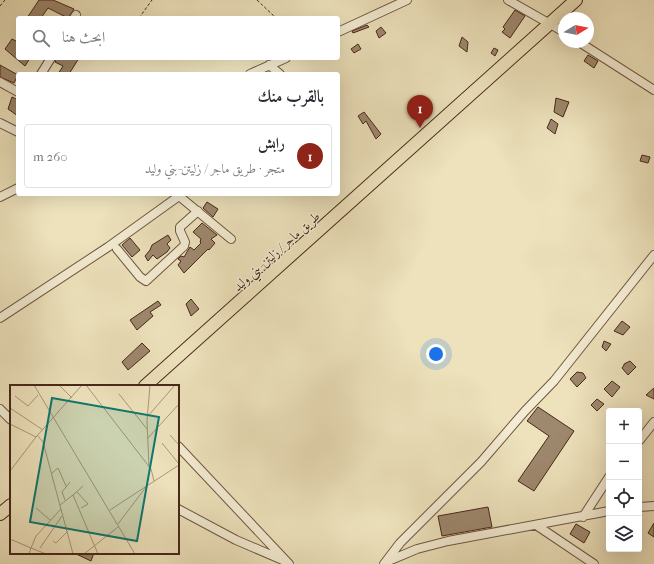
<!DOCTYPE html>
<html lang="ar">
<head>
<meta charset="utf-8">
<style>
	:root { --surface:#fff; --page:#f7f7f7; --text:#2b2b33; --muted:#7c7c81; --line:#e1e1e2; --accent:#8f2418 }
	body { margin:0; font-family:"IM FELL French Canon",Amiri,serif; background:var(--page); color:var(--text); direction:rtl }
	.controls { position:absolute; right:12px; bottom:12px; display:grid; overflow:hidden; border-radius:4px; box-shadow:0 4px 16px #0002 }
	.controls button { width:36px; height:36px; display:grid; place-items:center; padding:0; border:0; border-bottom:1px solid var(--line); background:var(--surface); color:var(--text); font:20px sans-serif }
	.compass { position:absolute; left:558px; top:12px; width:36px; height:36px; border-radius:50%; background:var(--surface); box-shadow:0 4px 16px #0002; rotate:80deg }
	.you { position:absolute; left:436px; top:354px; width:14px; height:14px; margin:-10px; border:3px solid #fff; border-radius:50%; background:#1a73e8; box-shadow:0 0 0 6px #1a73e833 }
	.badge { display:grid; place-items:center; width:26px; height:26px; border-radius:50%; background:var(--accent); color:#fff; font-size:13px; font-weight:700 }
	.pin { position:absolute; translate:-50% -33px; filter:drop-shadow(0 1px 2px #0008) }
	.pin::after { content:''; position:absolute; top:21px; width:14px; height:12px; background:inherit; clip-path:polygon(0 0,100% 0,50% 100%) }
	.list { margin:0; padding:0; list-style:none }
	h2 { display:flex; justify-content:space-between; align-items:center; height:52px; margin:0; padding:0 16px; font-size:17px }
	h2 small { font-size:13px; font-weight:400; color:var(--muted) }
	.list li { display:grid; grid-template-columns:26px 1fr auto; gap:12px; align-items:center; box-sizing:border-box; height:64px; margin:0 8px 8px; padding:0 8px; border:1px solid var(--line); border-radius:4px }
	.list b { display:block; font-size:15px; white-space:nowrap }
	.list p { margin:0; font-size:13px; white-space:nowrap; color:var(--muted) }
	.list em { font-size:13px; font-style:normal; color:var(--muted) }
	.icon { flex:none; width:22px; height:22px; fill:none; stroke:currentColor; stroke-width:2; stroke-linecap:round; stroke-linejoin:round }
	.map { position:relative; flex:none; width:654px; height:564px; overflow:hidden; direction:ltr }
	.search { position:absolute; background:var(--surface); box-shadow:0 4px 16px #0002; left:16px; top:16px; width:324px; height:44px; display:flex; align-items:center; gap:10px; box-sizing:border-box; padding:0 14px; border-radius:4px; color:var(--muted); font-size:15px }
	.panel { position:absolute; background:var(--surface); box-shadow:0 4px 16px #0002; left:16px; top:72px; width:324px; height:124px; border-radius:4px; direction:rtl }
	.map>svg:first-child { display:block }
	.building { fill:#9e886e; stroke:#482719 }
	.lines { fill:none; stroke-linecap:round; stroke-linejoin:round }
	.minor-casing { stroke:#715642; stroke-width:10 }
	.highway-casing { stroke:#482719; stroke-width:14 }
	.path { stroke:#482719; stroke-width:1; stroke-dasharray:3 2; stroke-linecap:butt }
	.minor { stroke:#f3ecd3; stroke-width:8 }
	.highway { stroke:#ede2bc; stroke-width:12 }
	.labels { text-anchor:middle; stroke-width:3; stroke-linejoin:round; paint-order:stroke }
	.street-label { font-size:13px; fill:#482719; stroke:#f3ecd3 }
	.inset-road { fill:none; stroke:#ab977b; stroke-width:1 }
	.view { fill:#0f766e; fill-opacity:0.15; stroke:#0f766e; stroke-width:2 }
	.inset-edge { fill:none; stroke:#482719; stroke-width:2 }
</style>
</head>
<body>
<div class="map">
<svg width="654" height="564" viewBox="0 0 654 564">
	<rect width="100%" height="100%" fill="#ede2bc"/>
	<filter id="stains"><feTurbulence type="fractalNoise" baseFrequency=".005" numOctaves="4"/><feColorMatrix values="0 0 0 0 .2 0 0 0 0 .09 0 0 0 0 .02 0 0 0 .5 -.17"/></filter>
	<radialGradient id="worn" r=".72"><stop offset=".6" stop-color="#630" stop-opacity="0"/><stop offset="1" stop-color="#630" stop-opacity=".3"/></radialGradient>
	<path class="building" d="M39,0H53L74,9L68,18L48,8L41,18H27Z
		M515,10L525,16L510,38L502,32L505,29L503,27Z
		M367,25L369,27L353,33L352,31Z
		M381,27L386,33L379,38L376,31Z
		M462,37L468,42L467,52L459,46Z
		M12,39L18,42V58H30L25,66L5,49Z
		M358,44L361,49L354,53L351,49Z
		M494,48L498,50L495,56L491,53Z
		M588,55L598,61L594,68L584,61Z
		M56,58H79L69,74H58L63,66L55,62Z
		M0,65L18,75L14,83L0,77Z
		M12,97L18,100V116L8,109Z
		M556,98L569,102L563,117L554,112Z
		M364,112L381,134L376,139L366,121L363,124L358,116Z
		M551,119L558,124L555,134L547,128Z
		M642,155L650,157L648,163L640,161Z
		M207,202L218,209L213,217L203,208Z
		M202,223L217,235L211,239L215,243L209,250L208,249L184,273L178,265L181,261L178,259L181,256L184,257L190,247L194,250L201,243L200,242L201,239L193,232Z
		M168,235L171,240L167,244L170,248L167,252L157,259L153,255L148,261L145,256L150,250L152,245Z
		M130,238L140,250L132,257L122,245Z
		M191,299L199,309L191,316L186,304Z
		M158,301L161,305L150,312L153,316L137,330L130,320Z
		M622,321L630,327L623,335L614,331Z
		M604,341L611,344L606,351L602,347Z
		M142,343L150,351L128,370L122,362Z
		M630,361L636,367L628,375L622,368L624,365V364Z
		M577,372L583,373L586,378L577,387L570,379Z
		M612,381L620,387L612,397L604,389Z
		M654,388V399L646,395Z
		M597,399L604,404L597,411L591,405Z
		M538,407L574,431L534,491L518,481L549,436L527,421Z
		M488,507L492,527L442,536L438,516Z
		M654,523V537L648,533Z
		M576,524L590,532L584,543L570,534Z
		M74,553H94L91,561Z"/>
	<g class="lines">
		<g class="minor-casing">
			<path id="minor" d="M508,0L564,32
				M74,18L76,15
				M338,32L407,0
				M579,42L654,90
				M269,65L280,74
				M41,74L51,58
				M250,74L286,58
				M0,82L18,92
				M0,123L18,132
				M179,196L231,239
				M0,197L18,188
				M117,249L140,277L146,281L184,246L185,242L180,231V227L198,211
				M0,318L108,247L179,196L177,194
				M0,409L11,420
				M639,441L654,422
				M178,446L289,564
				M639,507L654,506
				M178,509L236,540L285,561
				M583,517L609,477
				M536,525L594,564
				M386,562L417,549L448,541L609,511
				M384,564L400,543L481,462L525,411L554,381L654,255"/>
		</g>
		<g class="highway-casing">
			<path id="highway" d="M145,386L576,0
				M0,514L11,505"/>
		</g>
		<path class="path" d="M257,0L276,18
			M0,6L5,0
			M139,18L152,0"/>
		<use href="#minor" class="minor"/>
		<use href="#highway" class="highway"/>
	</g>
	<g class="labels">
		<g class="street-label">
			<text transform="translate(276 251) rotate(-42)" y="5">طريق ماجر / زليتن-بني وليد</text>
		</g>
	</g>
	<g transform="translate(10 385)">
		<rect width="169" height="169" fill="#ede2bc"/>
		<path class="inset-road" d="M24,0L125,169M49,0L62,13M76,0L141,84L144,96M109,9L137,44M5,11L18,21L28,10M0,23L33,45M138,31L165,0M0,39L26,52M27,50L33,57L63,169M160,50L169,60M138,53L169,19M152,58L169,79M139,82L137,36L140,0M0,86L26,52L72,0M42,88L48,83L56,101M67,107L78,119L71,123M63,110L73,101M55,115L52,107L60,97M50,120L63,110L88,169M26,123L40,135M100,125L169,80M108,139L136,102M0,154L21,163L19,169M43,156L46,158L58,146M30,163L52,131M36,169L21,163L26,151L51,124M74,169L108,142"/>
		<path class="view" d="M42,13L149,32L127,156L20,137Z"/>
		<rect width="169" height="169" class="inset-edge"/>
	</g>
	<rect width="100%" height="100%" filter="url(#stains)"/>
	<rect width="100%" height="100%" fill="url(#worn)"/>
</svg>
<div class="controls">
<button>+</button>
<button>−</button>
<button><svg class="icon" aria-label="locate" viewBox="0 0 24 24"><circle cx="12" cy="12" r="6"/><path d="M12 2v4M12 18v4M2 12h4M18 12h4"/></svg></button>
<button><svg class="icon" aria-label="layers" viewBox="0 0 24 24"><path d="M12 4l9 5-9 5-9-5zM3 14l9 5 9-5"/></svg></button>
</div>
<svg class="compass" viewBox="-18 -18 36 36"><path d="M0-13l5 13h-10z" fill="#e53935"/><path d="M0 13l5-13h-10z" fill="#7c7c81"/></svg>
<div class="you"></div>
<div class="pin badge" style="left:420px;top:128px">1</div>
<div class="search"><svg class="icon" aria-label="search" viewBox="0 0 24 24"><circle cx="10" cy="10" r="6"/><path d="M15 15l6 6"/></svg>ابحث هنا</div>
<section class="panel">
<h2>بالقرب منك<small></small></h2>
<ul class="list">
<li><span class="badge">1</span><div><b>رابش</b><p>متجر · طريق ماجر / زليتن-بني وليد</p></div><em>260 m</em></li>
</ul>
</section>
</div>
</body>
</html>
